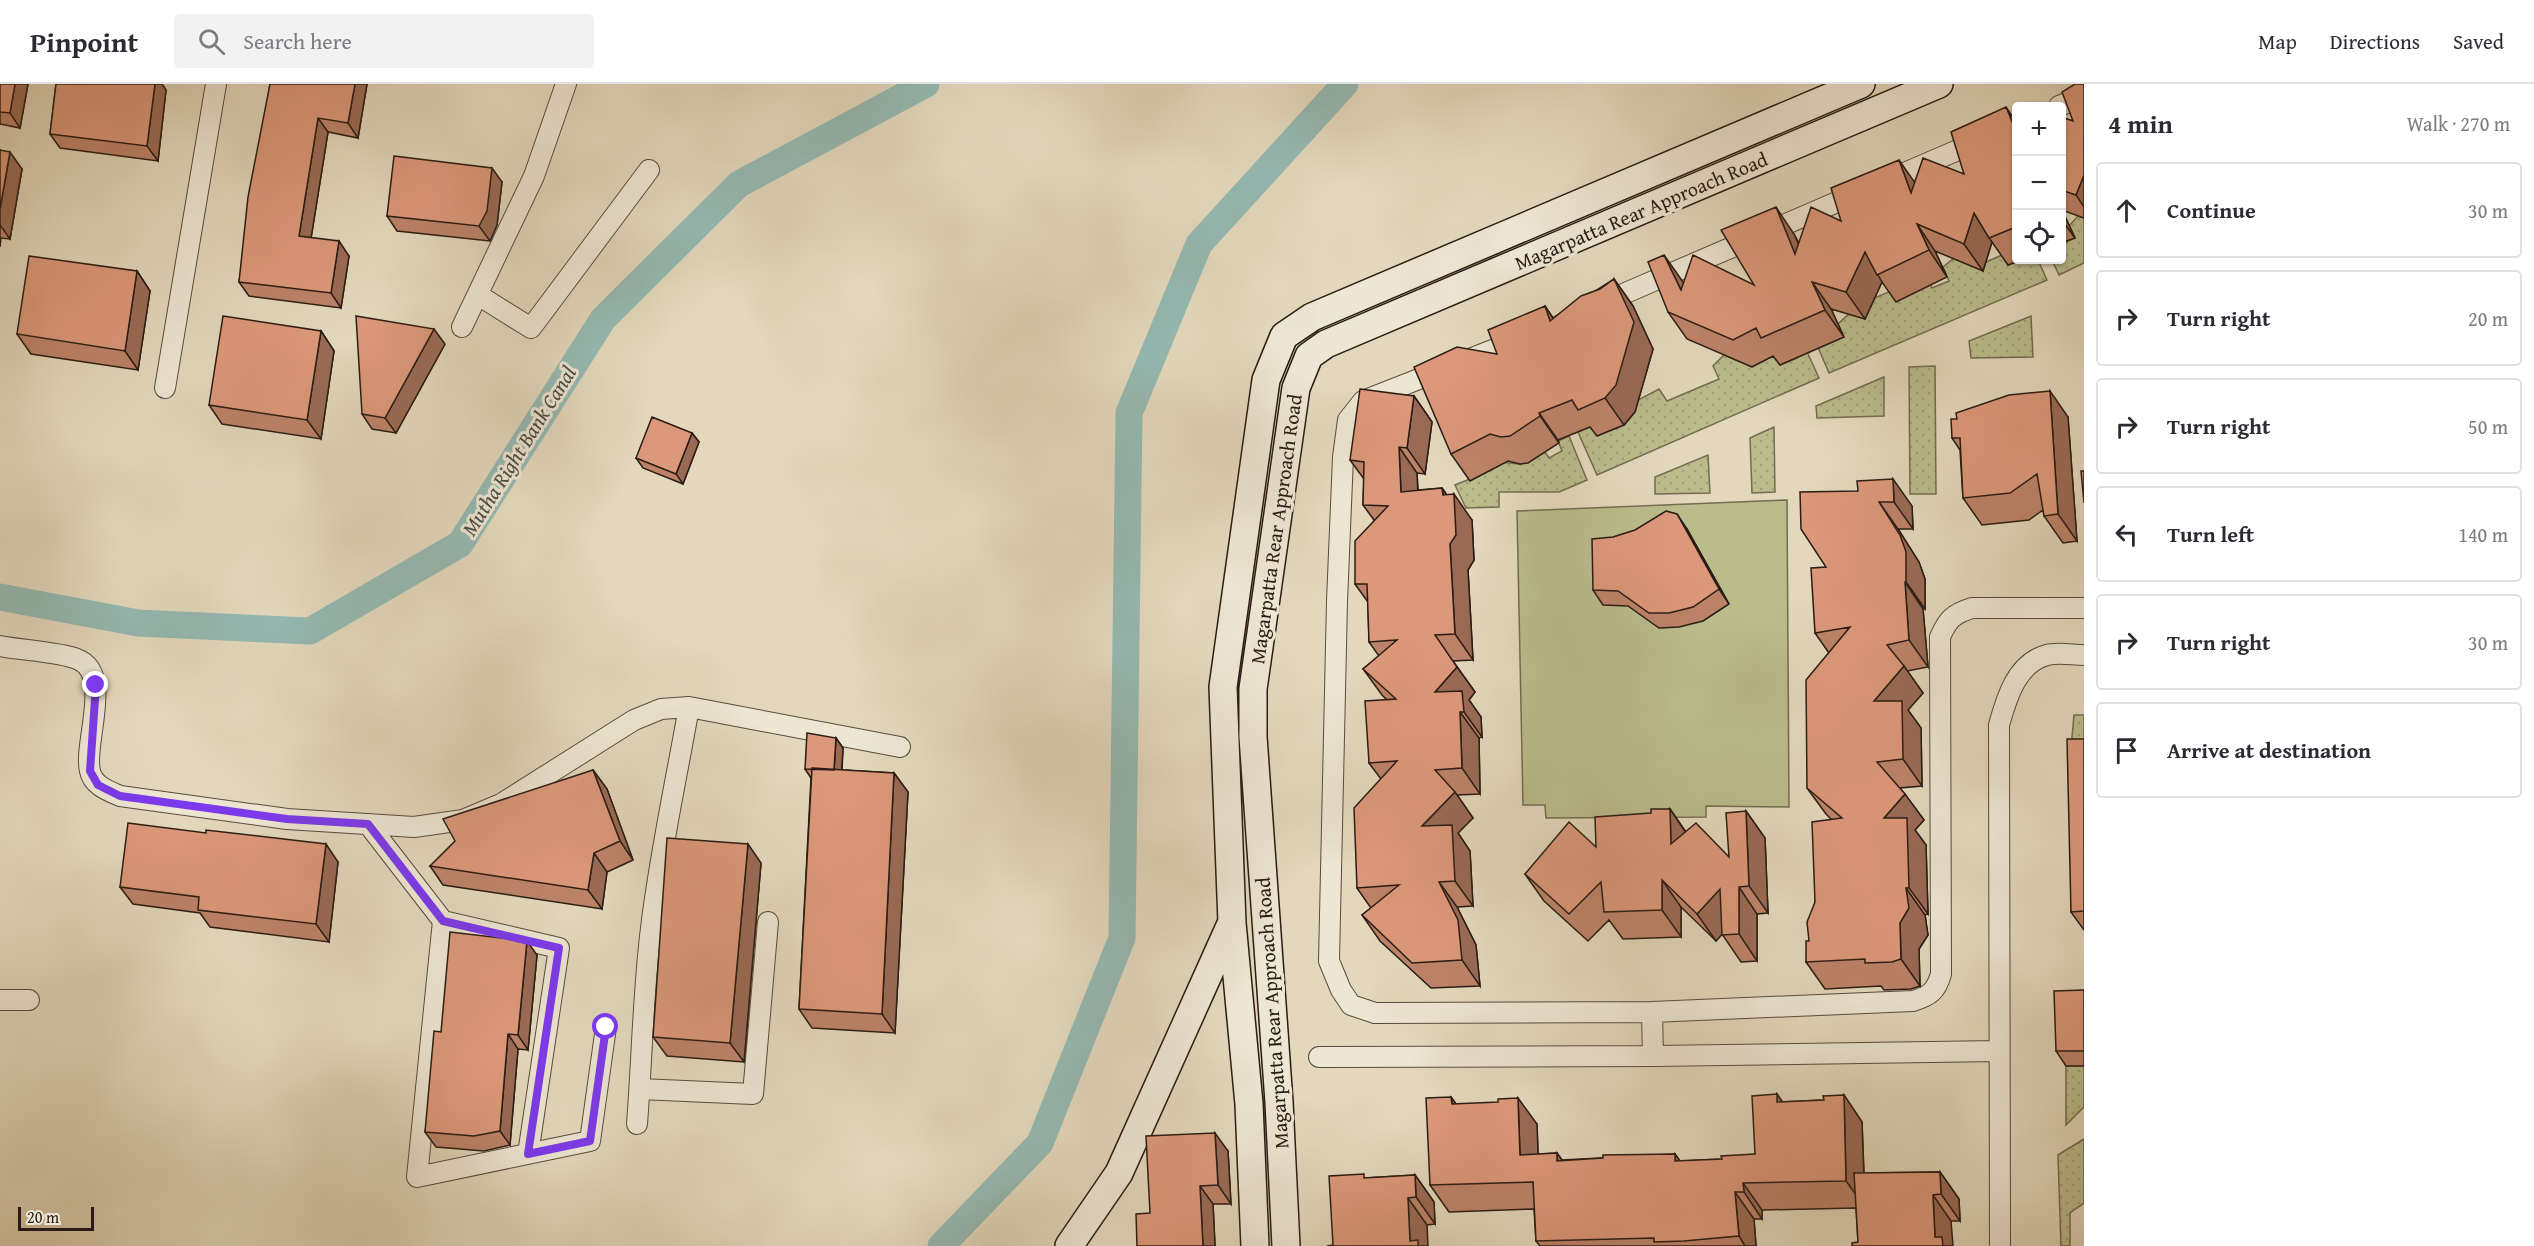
<!DOCTYPE html>
<html lang="en">
<head>
<meta charset="utf-8">
<style>
	:root { --surface:#fff; --page:#f2f2f3; --text:#2b2b33; --muted:#7c7c81; --line:#e1e1e2 }
	body { margin:0; font-family:"Gentium Book Plus",serif; background:var(--page); color:var(--text) }
	.controls { position:absolute; right:18px; top:18px; display:grid; overflow:hidden; border-radius:6px; box-shadow:0 2px 4px #0004 }
	.controls button { width:54px; height:54px; display:grid; place-items:center; padding:0; border:0; border-bottom:2px solid var(--line); background:var(--surface); color:var(--text); font:30px sans-serif }
	.scale { position:absolute; left:18px; bottom:15px; width:76px; box-sizing:border-box; padding-left:6px; border:3px solid #2a1c14; border-top:0; font-size:16px; line-height:21px; white-space:nowrap; color:#2a1c14; -webkit-text-stroke:4px #ede6d3; paint-order:stroke }
	.stop { position:absolute; width:18px; height:18px; margin:-14px; border:4px solid #7c3aed; border-radius:50%; background:#fff }
	.stop.end { background:#7c3aed; border-color:#fff; box-shadow:0 2px 6px #0008 }
	.list { margin:0; padding:0; list-style:none }
	h2 { display:flex; justify-content:space-between; align-items:center; height:78px; margin:0; padding:0 24px; font-size:26px }
	h2 small { font-size:20px; font-weight:400; color:var(--muted) }
	.list li { display:grid; grid-template-columns:39px 1fr auto; gap:18px; align-items:center; box-sizing:border-box; height:96px; margin:0 12px 12px; padding:0 12px; border:2px solid var(--line); border-radius:6px }
	.list b { display:block; font-size:22px; white-space:nowrap }
	.list em { font-size:20px; font-style:normal; color:var(--muted) }
	.icon { flex:none; width:33px; height:33px; fill:none; stroke:currentColor; stroke-width:2; stroke-linecap:round; stroke-linejoin:round }
	.map { position:relative; flex:none; width:2084px; height:1162px; overflow:hidden }
	header { display:flex; align-items:center; gap:36px; box-sizing:border-box; height:84px; padding:0 30px; background:var(--surface); border-bottom:2px solid var(--line) }
	header strong { font-size:28px }
	nav { display:flex; gap:33px; margin-inline-start:auto; font-size:21px }
	.search { width:420px; height:54px; background:var(--page); display:flex; align-items:center; gap:15px; box-sizing:border-box; padding:0 21px; border-radius:6px; color:var(--muted); font-size:22px }
	main { display:flex }
	aside { flex:1; background:var(--surface) }
	.map>svg:first-child { display:block }
	.grass { fill:url(#grass-dots); stroke:#726c50; stroke-width:1.5 }
	.green { fill:#babc8c; stroke:#726c50; stroke-width:1.5 }
	.lines { fill:none; stroke-linecap:round; stroke-linejoin:round }
	.canal { stroke:#95b9b2; stroke-width:27 }
	.street-casing { stroke:#584b3e; stroke-width:22 }
	.secondary-casing { stroke:#2a1c14; stroke-width:30 }
	.street { stroke:#ede6d3; stroke-width:20 }
	.secondary { stroke:#ede6d3; stroke-width:27 }
	.wall { fill:#bd8369; stroke:#2a1c14; stroke-width:1.5 }
	.shaded-wall { fill:#9a6a55; stroke:#2a1c14; stroke-width:1.5 }
	.building { fill:#dc987a; stroke:#2a1c14; stroke-width:1.5 }
	.route { stroke:#7c3aed; stroke-width:8 }
	.labels { text-anchor:middle; stroke-width:6; stroke-linejoin:round; paint-order:stroke }
	.street-label { font-size:20px; fill:#2a1c14; stroke:#ede6d3 }
	.water-label { font-size:21px; font-style:italic; fill:#4a4b43; stroke:#ede6d3 }
</style>
</head>
<body>
<header>
<strong>Pinpoint</strong>
<div class="search"><svg class="icon" aria-label="search" viewBox="0 0 24 24"><circle cx="10" cy="10" r="6"/><path d="M15 15l6 6"/></svg>Search here</div>
<nav><a>Map</a><a>Directions</a><a>Saved</a></nav>
</header>
<main>
<div class="map">
<svg width="2084" height="1162" viewBox="0 0 2084 1162">
	<defs>
		<pattern id="grass-dots" width="8" height="8" patternUnits="userSpaceOnUse" patternTransform="scale(1.5)"><rect width="8" height="8" fill="#babc8c"/><path d="M2 2h.1M6 6h.1" fill="none" stroke="#a0a178" stroke-width="1.8" stroke-linecap="round"/></pattern>
	</defs>
	<rect width="100%" height="100%" fill="#e3d8bc"/>
	<filter id="stains"><feTurbulence type="fractalNoise" baseFrequency=".00333" numOctaves="4"/><feColorMatrix values="0 0 0 0 .2 0 0 0 0 .09 0 0 0 0 .02 0 0 0 .5 -.17"/></filter>
	<radialGradient id="worn" r=".72"><stop offset=".6" stop-color="#630" stop-opacity="0"/><stop offset="1" stop-color="#630" stop-opacity=".3"/></radialGradient>
	<path class="grass" d="M2078,132L2084,134V179L2059,191L2052,176H2062V160L2075,154L2069,142Z
		M2002,171L2008,181L2022,176H2038L2047,196L1829,289L1809,242L1838,240C1866,212 1892,208 1927,193L1932,204L1949,197L1943,183L1954,174L1986,178Z
		M2031,232L2033,273L1971,274L1969,257Z
		M1798,248L1819,294L1597,391L1578,348L1659,305L1667,317L1719,295L1713,282L1724,271L1752,283L1775,271L1780,281L1797,274Z
		M1935,282L1936,410H1910L1909,283Z
		M1884,293V332L1817,334L1816,322Z
		M1774,343L1775,408L1752,409L1750,354Z
		M1569,352L1587,396L1559,408H1499V423L1466,424L1455,401L1485,389L1498,378L1520,380L1545,368L1549,374L1562,367L1558,357Z
		M1708,371L1710,409L1655,410V393Z
		M2074,631H2084V670L2070,675Z
		M2066,982H2084V1023L2066,1041Z
		M2084,1055V1119L2070,1129V1162H2061L2058,1071Z"/>
	<path class="green" d="M1787,416L1789,723L1706,722V733L1546,734L1545,721H1523L1517,427Z"/>
	<g class="lines">
		<path class="canal" d="M0,513L138,539L310,547L460,460L603,235L739,100L926,0
			M941,1162L1040,1059L1122,854L1129,329L1199,160L1345,0"/>
		<g class="street-casing">
			<path id="street" d="M2059,22L2084,12
				M478,211L531,244L649,86
				M1600,220L2016,41
				M462,243L534,92L566,0
				M1518,256L1363,317L1348,336L1343,373L1337,517L1329,877L1341,906L1351,921L1375,929L1652,928L1913,917C1929,912 1936,908 1941,890L1940,553C1948,535 1953,530 1972,524H2084
				M165,304L216,0
				M0,562C20,566 60,568 77,575C114,589 83,659 90,687C93,702 109,707 120,712L287,735L414,743L463,736L501,720L634,636L661,625L689,623L900,663
				M368,740L443,837L417,1093L590,1057L606,943
				M443,837L559,864L528,1070
				M0,916H29
				M1652,928L1653,972
				M1319,973L1653,972L1998,967
				M640,1005L753,1010L768,838
				M637,1040C642,975 643,909 651,844C660,769 676,697 689,623
				M2000,1162L1999,641C2006,616 2016,579 2047,571C2058,568 2073,571 2084,571"/>
		</g>
		<g class="secondary-casing">
			<path id="secondary" d="M1069,1162L1119,1089L1231,840
				M1255,1162L1249,1020L1232,839L1223,603L1266,296L1284,252L1312,233L1861,0
				M1286,1162L1279,1018L1253,653V605L1296,304L1309,272L1326,260L1939,0"/>
		</g>
		<use href="#street" class="street"/>
		<use href="#secondary" class="secondary"/>
	</g>
	<path class="wall" d="M0,0H28L20,44L0,40Z
		M56,0H162L166,6L158,77L60,64L50,50Z
		M270,0H367L358,54L328,48L311,154L349,172L341,224L249,212L239,198Z
		M2084,0V134L2062,126L2075,154L2061,159V33L2073,37Z
		M2016,38V176H2021L2008,181L1992,158L1983,187L1935,167L1947,193L1896,218L1882,198L1865,235L1831,225L1844,253L1780,281L1773,272L1752,283L1687,255L1668,228L1683,199L1754,201L1794,150L1799,159L1915,99L1964,90Z
		M0,66L22,85L10,155L1,154L0,163Z
		M502,98L497,141L490,157L397,147L387,132Z
		M137,187L150,207L138,286L31,270L17,250Z
		M1614,195L1633,222L1653,265L1635,328L1624,341L1597,352L1590,343L1558,356L1559,359L1528,379L1520,380L1508,377L1470,397L1451,370L1497,270L1545,222L1553,234Z
		M321,247L334,267L321,355L222,340L209,321Z
		M445,260L396,349L372,345L362,330Z
		M1414,312L1432,338L1425,390L1417,389L1418,406L1442,404L1447,411L1472,436L1474,476L1468,486L1473,576L1453,577L1475,608L1469,616L1481,633L1482,653L1479,654L1480,710L1457,711L1473,734L1458,749L1470,767L1473,822L1457,823L1476,861L1480,902L1431,904L1380,857L1362,831L1371,824L1357,804L1381,695L1369,679L1387,616L1382,611L1363,585L1379,572L1369,558L1368,518L1355,500L1374,436L1363,421L1364,395L1350,376Z
		M2068,333L2077,457L2063,459L2044,432L2043,426L2029,436L1982,441L1963,414L1960,366L1952,354Z
		M692,349L699,358L683,400L643,384L636,374Z
		M1858,407L1912,422L1913,445H1898L1919,478L1925,495V525H1923L1928,583L1907,587L1923,609L1908,626L1921,644L1922,702L1900,704L1924,736L1915,746L1926,761L1928,830L1925,831L1928,851L1919,865L1920,902L1911,905L1884,906L1881,902L1825,905L1806,878L1815,818L1832,736L1826,730L1807,704L1829,569L1815,549L1826,483Z
		M1687,445L1729,520L1703,537L1679,543L1659,544L1628,522L1603,521L1593,506Z
		M836,654L843,664L842,686L894,689L908,708L895,949L812,944L799,925L811,694L805,685Z
		M2084,655V846L2071,828Z
		M593,686L607,705L633,776L607,788L602,825L443,801L430,782Z
		M1670,725L1686,748L1729,773L1746,727L1765,754L1768,829L1757,830V877L1741,878L1722,850L1716,857L1681,823V853L1623,855L1609,836L1588,857L1544,817L1525,790L1596,763L1651,729Z
		M338,778L329,858L210,843L200,829L133,820L120,803Z
		M761,779L744,978L667,972L653,953Z
		M537,871L528,966L518,965L510,1061L484,1067L436,1063L425,1048L441,948Z
		M2084,906V982H2066L2056,967Z
		M1777,1010L1782,1018L1824,1016L1844,1011L1862,1038L1864,1089L1940,1088L1959,1115L1960,1137H1951L1858,1158L1856,1124L1762,1126V1135H1754L1756,1162H1540L1536,1157L1534,1125L1449,1128L1430,1101L1451,1013L1456,1020L1537,1040L1538,1070L1557,1069L1562,1076L1675,1070L1680,1077L1722,1075L1755,1070Z
		M1228,1067L1231,1120H1213L1215,1162H1137L1150,1129Z
		M1415,1091L1434,1118L1435,1140L1427,1141L1366,1094Z"/>
	<path class="shaded-wall" d="M15,0H28L20,44L10,29Z
		M155,0H162L166,6L158,77L147,62Z
		M355,0H367L358,54L348,39Z
		M2006,23L2016,38V47Z
		M318,34L328,48L309,167L299,152Z
		M10,68L22,85L10,155L0,141V125Z
		M1899,76L1918,103L1911,109Z
		M492,84L502,98L497,141L490,157L479,142Z
		M2084,91V123L2076,111Z
		M1776,123L1794,150L1814,196L1795,170Z
		M2061,126H2062L2075,154L2061,135Z
		M1974,129L1992,158L1983,187L1964,160Z
		M1917,140L1935,167L1947,193L1929,166Z
		M339,157L349,172L341,224L331,209Z
		M1865,168L1882,198L1865,235L1846,208Z
		M1664,171L1683,198L1700,233L1681,206Z
		M137,187L150,207L138,286L125,267Z
		M1614,195L1633,222L1653,265L1635,328L1624,341L1605,314Z
		M1812,198L1831,225L1844,253L1825,226Z
		M1545,222L1563,249L1550,237Z
		M434,245L445,260L396,349L385,334Z
		M321,247L334,267L321,355L307,336Z
		M2050,307L2068,333L2077,457L2058,430Z
		M1414,312L1432,338L1425,390L1407,364Z
		M1539,329L1558,356L1559,359L1540,332Z
		M692,349L699,358L683,400L676,390Z
		M1399,363L1417,389L1419,433L1401,408Z
		M1893,395L1912,422L1913,445L1894,418Z
		M1442,404L1454,422V410L1472,436L1474,476L1468,486L1473,576L1455,550L1450,460Z
		M1879,418L1898,445L1919,478L1925,495V525L1906,498Z
		M1677,430L1687,445L1729,520L1719,505Z
		M1905,498L1923,525L1928,583L1909,556Z
		M1904,582L1923,609L1908,626L1921,644L1922,702L1903,675L1874,617Z
		M1457,583L1475,608L1469,616L1481,633L1482,653L1464,628L1435,608Z
		M1460,628L1479,654L1480,710L1462,684Z
		M836,654L843,664L841,697L834,687Z
		M593,686L607,705L633,776L620,757Z
		M894,689L908,708L895,949L882,930Z
		M1455,708L1473,734L1458,749L1470,767L1473,822L1455,797L1422,742Z
		M1905,710L1924,736L1915,746L1926,761L1928,830L1909,804L1884,734Z
		M1670,725L1688,752L1671,760Z
		M1746,727L1765,754L1768,829L1749,802Z
		M326,760L338,778L329,858L316,840Z
		M748,760L761,779L744,978L730,959Z
		M594,769L607,788L602,825L588,806Z
		M1662,796L1681,823V853L1662,826Z
		M1439,798L1457,823L1476,861L1480,902L1462,876Z
		M1739,803L1757,830V877L1739,850Z
		M1906,804L1925,831L1928,851L1919,865L1920,902L1901,875L1900,839Z
		M1720,805L1739,832L1716,857L1697,830Z
		M527,857L537,871L528,966L518,951Z
		M508,950L518,965L510,1061L500,1047Z
		M1777,1010L1796,1037L1777,1018Z
		M1844,1011L1862,1038L1865,1123L1846,1097Z
		M1451,1013L1470,1040L1452,1020Z
		M1518,1014L1537,1040L1539,1098L1520,1071Z
		M1215,1049L1228,1067L1231,1120L1218,1101Z
		M1557,1069L1576,1096L1557,1077Z
		M1675,1070L1694,1097L1675,1077Z
		M1940,1088L1959,1115L1960,1137L1941,1110Z
		M1415,1091L1434,1118L1435,1140L1416,1113Z
		M1743,1099L1762,1126V1135L1744,1108Z
		M1200,1102L1213,1120L1215,1162H1203Z
		M1735,1108L1754,1135L1756,1162H1745L1739,1152Z
		M1933,1111L1951,1137L1953,1162H1941L1935,1153Z
		M1408,1114L1427,1141L1428,1162H1414L1410,1157Z"/>
	<path class="building" d="M0,0H15L10,29L0,28Z
		M56,0H155L147,62L50,50Z
		M270,0H355L348,39L318,34L299,152L339,157L331,209L239,198L248,113Z
		M2075,0H2084V91L2076,111L2061,106V33L2073,37L2062,8Z
		M2006,23L2016,47V143L1989,154L1974,129L1964,160L1917,140L1929,166L1877,191L1865,168L1846,208L1812,198L1825,226L1761,254L1756,244L1733,256L1668,228L1648,178L1664,171L1681,206L1693,171L1754,201L1721,146L1776,123L1795,170L1811,123L1841,137L1831,104L1899,76L1911,109L1923,74L1964,90L1951,48Z
		M0,66L10,68L0,125Z
		M394,72L492,84L487,127L479,142L387,132Z
		M29,172L137,187L125,267L17,250Z
		M1614,195L1634,238L1616,301L1605,314L1578,326L1572,316L1539,329L1540,332L1510,352L1501,353L1490,350L1451,370L1414,283L1457,263L1497,270L1488,246L1545,222L1550,237L1581,212L1600,205Z
		M223,232L321,247L307,336L209,321Z
		M356,232L434,245L385,334L362,330Z
		M1360,305L1414,312L1407,364L1399,363L1401,408L1442,404L1443,411L1454,410L1456,451L1450,460L1455,550L1435,551L1457,583L1435,608L1462,607L1464,628H1460L1462,684L1435,686L1455,708L1422,742L1452,741L1455,797L1439,798L1458,836L1462,876L1412,879L1362,831L1399,801L1357,804L1354,724L1397,677L1369,679L1365,617L1396,615L1363,585L1397,556L1369,558L1367,500H1355V457L1388,422L1363,421L1364,378L1350,376Z
		M2050,307L2058,430L2044,432L2037,390L2010,409L1963,414L1960,354H1952L1951,335H1957L1956,329L2009,311Z
		M652,333L692,349L676,390L636,374Z
		M2081,387H2084V419Z
		M1893,395L1894,418H1879L1900,451L1906,468V498H1905L1909,556L1887,561L1904,582L1874,617H1902L1903,675L1877,678L1905,710L1884,734H1907L1909,804H1906L1909,824L1900,839L1901,875L1892,878L1865,879V875L1806,878V857H1809L1807,838L1815,818L1812,738L1842,734L1807,704L1806,596L1850,543L1815,549L1811,484L1826,483L1801,445L1800,408L1858,407L1857,397Z
		M1666,427L1677,430L1719,505L1693,523L1669,529H1649L1618,507L1593,506L1592,455L1613,453L1635,446Z
		M807,649L836,654L834,686L805,685Z
		M2067,655H2084V827L2071,828Z
		M812,684L894,689L882,930L799,925Z
		M593,686L620,757L594,769L588,806L430,782L455,757L443,735Z
		M1651,725H1670L1671,760L1696,739L1729,773L1726,729L1746,727L1749,802L1739,803V850L1722,851L1720,805L1697,830L1662,796V826L1604,828L1601,798L1569,830L1525,790L1569,738L1596,763L1595,733L1651,729Z
		M128,739L206,749V746L326,760L316,840L198,826L199,813L120,803Z
		M667,754L748,760L730,959L653,953Z
		M450,848L527,857L518,951L508,950L500,1047L474,1052L425,1048L434,947L441,948Z
		M2084,906V967H2056L2054,907Z
		M1777,1010V1018L1824,1016L1823,1012L1844,1011L1846,1097L1743,1099L1744,1108H1735L1739,1152L1684,1157L1654,1158V1154L1536,1157L1533,1098L1430,1101L1426,1014L1451,1013L1452,1020L1498,1018V1015L1518,1014L1520,1071L1557,1069V1077L1603,1074V1071L1675,1070V1077L1722,1075L1721,1072L1755,1070L1752,1012Z
		M1215,1049L1218,1101L1200,1102L1203,1162H1137L1136,1130L1150,1129L1146,1052Z
		M1940,1088L1941,1110L1933,1111L1935,1153H1942L1943,1162H1852V1159L1858,1158L1854,1089Z
		M1364,1090V1094L1415,1091L1416,1113L1408,1114L1410,1157L1418,1156V1162H1327L1333,1161L1329,1092Z"/>
	<g class="lines">
		<path class="route" d="M96,601L90,687L98,701L120,712L287,735L368,740L443,837L559,864L528,1070L590,1057L606,943"/>
	</g>
	<g class="labels">
		<g class="street-label">
			<text transform="translate(1641 127) rotate(-23)" y="7">Magarpatta Rear Approach Road</text>
			<text transform="translate(1276 445) rotate(-82)" y="7">Magarpatta Rear Approach Road</text>
			<text transform="translate(1272 929) rotate(-94)" y="7">Magarpatta Rear Approach Road</text>
		</g>
		<g class="water-label">
			<text transform="translate(519 367) rotate(-58)" y="7">Mutha Right Bank Canal</text>
		</g>
	</g>
	<rect width="100%" height="100%" filter="url(#stains)"/>
	<rect width="100%" height="100%" fill="url(#worn)"/>
</svg>
<div class="controls">
<button>+</button>
<button>−</button>
<button><svg class="icon" aria-label="locate" viewBox="0 0 24 24"><circle cx="12" cy="12" r="6"/><path d="M12 2v4M12 18v4M2 12h4M18 12h4"/></svg></button>
</div>
<div class="scale">20 m</div>
<div class="stop" style="left:606px;top:943px"></div>
<div class="stop end" style="left:96px;top:601px"></div>
</div>
<aside>
<h2>4 min<small>Walk · 270 m</small></h2>
<ul class="list">
<li><svg class="icon" aria-label="ahead" viewBox="0 0 24 24"><path d="M12 20V5M6 11l6-6 6 6"/></svg><div><b>Continue</b></div><em>30 m</em></li>
<li><svg class="icon" aria-label="right" viewBox="0 0 24 24"><path d="M7 20v-9h11M14 6l5 5-5 5"/></svg><div><b>Turn right</b></div><em>20 m</em></li>
<li><svg class="icon" aria-label="right" viewBox="0 0 24 24"><path d="M7 20v-9h11M14 6l5 5-5 5"/></svg><div><b>Turn right</b></div><em>50 m</em></li>
<li><svg class="icon" aria-label="left" viewBox="0 0 24 24"><path d="M17 20v-9H6M10 6l-5 5 5 5"/></svg><div><b>Turn left</b></div><em>140 m</em></li>
<li><svg class="icon" aria-label="right" viewBox="0 0 24 24"><path d="M7 20v-9h11M14 6l5 5-5 5"/></svg><div><b>Turn right</b></div><em>30 m</em></li>
<li><svg class="icon" aria-label="arrive" viewBox="0 0 24 24"><path d="M6 21V4h12l-3 4 3 4H6"/></svg><div><b>Arrive at destination</b></div></li>
</ul>
</aside>
</main>
</body>
</html>
